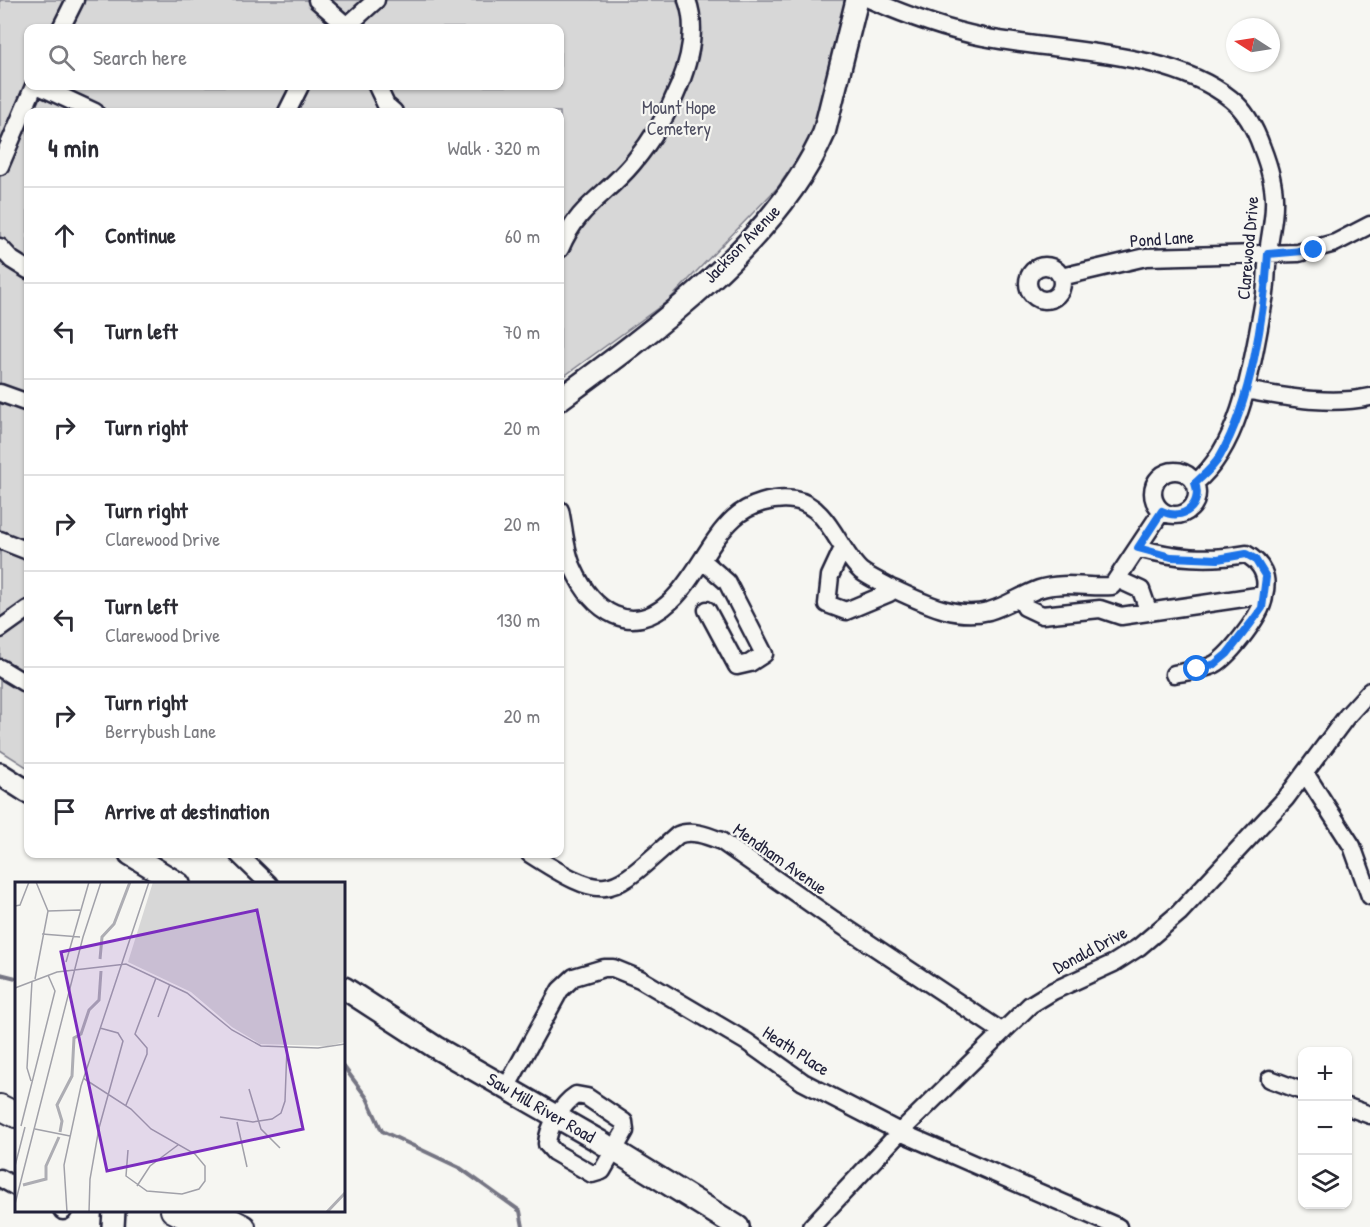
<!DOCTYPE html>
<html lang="en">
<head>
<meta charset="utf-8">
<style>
	:root { --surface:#fff; --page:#f2f2f3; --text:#2b2b33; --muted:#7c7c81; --line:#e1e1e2 }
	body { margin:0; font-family:"Patrick Hand",sans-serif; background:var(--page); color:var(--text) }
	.controls { position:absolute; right:18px; bottom:18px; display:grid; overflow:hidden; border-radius:12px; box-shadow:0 2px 4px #0004 }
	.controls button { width:54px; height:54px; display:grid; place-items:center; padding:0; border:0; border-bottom:2px solid var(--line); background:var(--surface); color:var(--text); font:30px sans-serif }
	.compass { position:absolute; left:1226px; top:18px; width:54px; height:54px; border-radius:50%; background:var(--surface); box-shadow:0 2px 4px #0004; rotate:282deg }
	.stop { position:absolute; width:18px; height:18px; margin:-14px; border:4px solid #1a73e8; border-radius:50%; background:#fff }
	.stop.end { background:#1a73e8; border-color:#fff; box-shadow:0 2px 6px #0008 }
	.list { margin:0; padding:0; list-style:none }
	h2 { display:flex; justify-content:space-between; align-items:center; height:78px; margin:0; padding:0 24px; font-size:26px }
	h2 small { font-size:20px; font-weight:400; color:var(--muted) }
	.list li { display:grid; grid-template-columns:39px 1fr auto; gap:18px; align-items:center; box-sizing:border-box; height:96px; padding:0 24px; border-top:2px solid var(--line) }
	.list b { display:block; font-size:22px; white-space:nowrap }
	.list p { margin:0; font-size:20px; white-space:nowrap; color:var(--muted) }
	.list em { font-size:20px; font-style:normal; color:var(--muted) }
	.icon { flex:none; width:33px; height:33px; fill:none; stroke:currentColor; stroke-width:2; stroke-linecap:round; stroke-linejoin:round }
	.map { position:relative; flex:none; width:1370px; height:1227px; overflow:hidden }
	.search { position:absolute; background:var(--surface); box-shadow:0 2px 4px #0004; left:24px; top:24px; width:540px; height:66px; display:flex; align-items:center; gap:15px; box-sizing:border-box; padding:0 21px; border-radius:12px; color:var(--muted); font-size:22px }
	.panel { position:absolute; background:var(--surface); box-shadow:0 2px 4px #0004; left:24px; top:108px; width:540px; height:750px; border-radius:12px }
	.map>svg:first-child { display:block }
	.green { fill:#d7d7d7; stroke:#7c7c89; stroke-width:1.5; fill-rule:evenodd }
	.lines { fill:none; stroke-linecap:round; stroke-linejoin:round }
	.stream { stroke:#757583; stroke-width:4 }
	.minor-casing { stroke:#22223b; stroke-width:21 }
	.major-casing { stroke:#22223b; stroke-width:26 }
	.highway-casing { stroke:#22223b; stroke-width:28 }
	.minor { stroke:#f6f6f2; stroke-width:16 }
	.major { stroke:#f6f6f2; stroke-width:21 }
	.highway { stroke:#f6f6f2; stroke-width:24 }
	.route { stroke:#1a73e8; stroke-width:8 }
	.labels { text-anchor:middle; stroke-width:4.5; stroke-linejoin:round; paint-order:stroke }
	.park-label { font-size:18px; fill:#4f4f62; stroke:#f6f6f2 }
	.street-label { font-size:18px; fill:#22223b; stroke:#f6f6f2 }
	.inset-river { fill:none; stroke:#adadb3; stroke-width:3 }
	.inset-road { fill:none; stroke:#a1a1a9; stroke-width:1.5 }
	.view { fill:#7b2cbf; fill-opacity:0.15; stroke:#7b2cbf; stroke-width:3 }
	.inset-edge { fill:none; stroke:#22223b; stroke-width:3 }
</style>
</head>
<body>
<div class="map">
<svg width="1370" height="1227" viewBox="0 0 1370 1227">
	<rect width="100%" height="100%" fill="#f6f6f2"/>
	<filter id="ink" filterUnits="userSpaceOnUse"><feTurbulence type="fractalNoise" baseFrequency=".0167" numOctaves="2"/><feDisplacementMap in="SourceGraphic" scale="12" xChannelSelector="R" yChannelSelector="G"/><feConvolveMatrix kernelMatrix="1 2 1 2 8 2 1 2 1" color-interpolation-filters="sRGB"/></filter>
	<g filter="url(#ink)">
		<path class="green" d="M0,0H846L814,127L803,150L778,187L669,300L560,379V112H28V768L0,750ZM28,28H560V86H28Z"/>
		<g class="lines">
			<path class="stream" d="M0,974L16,978
				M344,1067L367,1098L382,1131L460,1168L520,1211L523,1227"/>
			<g class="minor-casing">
				<path id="minor" d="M317,0L349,28
					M871,0C908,16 943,29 983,37C1058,52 1170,50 1231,99C1246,111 1256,131 1262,148C1269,166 1275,186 1274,205C1274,222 1269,239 1268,255C1266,270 1267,285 1264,300C1253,358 1243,444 1195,483
					M61,28L75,0
					M345,28L376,0
					M39,86L95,112
					M377,86L386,105L394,112
					M287,112L300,86
					M0,166L34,86
					M0,247L12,260L28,270
					M560,249C579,204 605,197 633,163C665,124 706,51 687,0
					M1028 283a17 17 0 1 1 34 0a17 17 0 1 1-34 0Z
					M1061,277L1146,257L1298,253L1335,243L1370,225
					M1245,390C1287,397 1328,406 1370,397
					M0,393L28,403
					M1153 493a22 22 0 1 1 44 0a22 22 0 1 1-44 0Z
					M560,510C564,528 565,551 573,568C592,611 631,639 671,601C696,577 709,541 734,518C749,504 774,497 794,500C828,505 838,550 861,571C869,577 880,582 889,587V593L846,611L827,604L830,576L843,548
					M0,540L28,551
					M702,560L727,582L764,654L750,663L737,666L707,610
					M1117,579L1141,590L1148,610
					M889,587C921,601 953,620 989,611C1007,606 1022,595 1039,589C1063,581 1088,588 1112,586L1162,511
					M1021,599L1025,607L1042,615L1100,609L1121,616L1264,595C1269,577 1262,563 1246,554C1208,561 1175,558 1138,548
					M0,629L28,609
					M0,668L28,685
					M1174,674C1187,671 1204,670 1215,664C1230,655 1265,611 1264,595
					M1305,773L1352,846L1370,896
					M238,854L269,884
					M530,854C611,906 609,895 678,835C691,829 708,836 721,841L834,920L1001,1031
					M1270,1079L1302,1091
					M506,1088L560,990L574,977L604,968H613L640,979L747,1042L803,1082L900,1132L1118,1227
					M576,1095L587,1097L624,1122L625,1131L602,1171L592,1174L554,1152L547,1144C548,1127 562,1104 576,1095Z
					M1348,1107L1370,1115
					M0,1178L16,1187
					M62,1210L63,1211
					M811,1227L900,1132L1030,1005L1053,991L1114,963L1139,947L1179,913L1286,798L1347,716L1370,691"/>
			</g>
			<g class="major-casing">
				<path id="major" d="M560,399C652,332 778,240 824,133L857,0
					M0,774L28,792
					M130,854L179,884
					M344,988L435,1047L599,1141L738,1227
					M113,1227L114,1210"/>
			</g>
			<g class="highway-casing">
				<path id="highway" d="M0,1107L16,1115
					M173,1210L206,1227
					M209,1210L243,1227"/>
			</g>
			<use href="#minor" class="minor"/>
			<use href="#major" class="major"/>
			<use href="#highway" class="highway"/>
		</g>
	</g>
	<g class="lines" filter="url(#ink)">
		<path class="route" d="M1197,669L1215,664L1227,654L1251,623L1262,608L1266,577L1255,559L1246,554L1218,559L1171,557L1138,548L1162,511C1183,522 1203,505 1195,483C1204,475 1214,467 1220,456C1251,402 1264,316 1268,254L1314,250"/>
	</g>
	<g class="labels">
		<g class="park-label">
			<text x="679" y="114">Mount Hope<tspan x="679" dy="21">Cemetery</tspan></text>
		</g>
		<g class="street-label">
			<text transform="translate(1162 239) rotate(-4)" y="6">Pond Lane</text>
			<text transform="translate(742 244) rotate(-46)" y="6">Jackson Avenue</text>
			<text transform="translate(1248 248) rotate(-85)" y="6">Clarewood Drive</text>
			<text transform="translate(780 859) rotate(35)" y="6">Mendham Avenue</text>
			<text transform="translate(1090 950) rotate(-28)" y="6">Donald Drive</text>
			<text transform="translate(796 1051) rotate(33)" y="6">Heath Place</text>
			<text transform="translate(541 1108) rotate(30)" y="6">Saw Mill River Road</text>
		</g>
	</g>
	<g transform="translate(15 882)">
		<rect width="330" height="330" fill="#f6f6f2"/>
		<path d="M138,0H330V160L313,164L245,162L217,145L176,110L113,80Z" fill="#d7d7d7"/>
		<path class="inset-river" d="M85,77L87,55L99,42L115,0M45,250L47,239L42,223L57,194L59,156L66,152L74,128L84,118L86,89M8,303L31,297V284L44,255M312,330L330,311"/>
		<path class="inset-road" d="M21,0L33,29M0,24L5,23L14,0M33,29L65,28M27,52L65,55M51,80L74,0M20,97L33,29M0,106L42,90L111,82L172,111L217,148L246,164L303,166L330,162M143,135L155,102M68,196L116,227L136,247L180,272L190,284V299L184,307L167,312L132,309L111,294L113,268M16,199L12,186L17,99M234,207L246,247L265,266M111,223L132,172V166L120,152L141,96M205,235L238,240L257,237L266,231L270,219L272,165M222,240L232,285M6,244L40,109L33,93M20,247L55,254M0,284L10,245M122,304L135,284L163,263M0,322L68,55L86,0M52,330L49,283L66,204L134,0M74,330L75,297L84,246L108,159L103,151L85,146"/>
		<path class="view" d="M242,28L288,247L92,289L46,70Z"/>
		<rect width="330" height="330" class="inset-edge"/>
	</g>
</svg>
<div class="controls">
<button>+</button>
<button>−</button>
<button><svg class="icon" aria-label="layers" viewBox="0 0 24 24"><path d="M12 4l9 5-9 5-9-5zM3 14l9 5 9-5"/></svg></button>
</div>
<svg class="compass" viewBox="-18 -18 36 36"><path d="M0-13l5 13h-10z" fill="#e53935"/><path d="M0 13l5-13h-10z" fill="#7c7c81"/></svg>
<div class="stop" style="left:1197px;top:669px"></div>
<div class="stop end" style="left:1314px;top:250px"></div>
<div class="search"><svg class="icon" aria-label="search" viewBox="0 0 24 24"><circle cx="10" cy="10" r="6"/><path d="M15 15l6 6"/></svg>Search here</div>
<section class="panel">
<h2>4 min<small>Walk · 320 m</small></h2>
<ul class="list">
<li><svg class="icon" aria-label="ahead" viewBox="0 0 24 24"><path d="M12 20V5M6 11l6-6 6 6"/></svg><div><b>Continue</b></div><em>60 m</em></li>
<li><svg class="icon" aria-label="left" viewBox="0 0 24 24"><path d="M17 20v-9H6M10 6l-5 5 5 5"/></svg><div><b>Turn left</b></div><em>70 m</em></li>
<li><svg class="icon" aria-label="right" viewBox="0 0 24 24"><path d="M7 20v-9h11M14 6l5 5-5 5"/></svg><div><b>Turn right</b></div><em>20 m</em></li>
<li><svg class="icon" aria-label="right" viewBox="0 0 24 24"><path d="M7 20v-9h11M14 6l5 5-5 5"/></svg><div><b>Turn right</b><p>Clarewood Drive</p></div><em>20 m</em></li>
<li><svg class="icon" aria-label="left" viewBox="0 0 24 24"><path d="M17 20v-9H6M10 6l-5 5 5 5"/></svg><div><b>Turn left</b><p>Clarewood Drive</p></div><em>130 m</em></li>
<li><svg class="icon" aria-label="right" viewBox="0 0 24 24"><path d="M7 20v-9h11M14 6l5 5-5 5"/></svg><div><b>Turn right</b><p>Berrybush Lane</p></div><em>20 m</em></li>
<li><svg class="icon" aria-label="arrive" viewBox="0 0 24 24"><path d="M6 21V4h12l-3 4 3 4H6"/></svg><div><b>Arrive at destination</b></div></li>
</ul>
</section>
</div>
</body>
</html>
